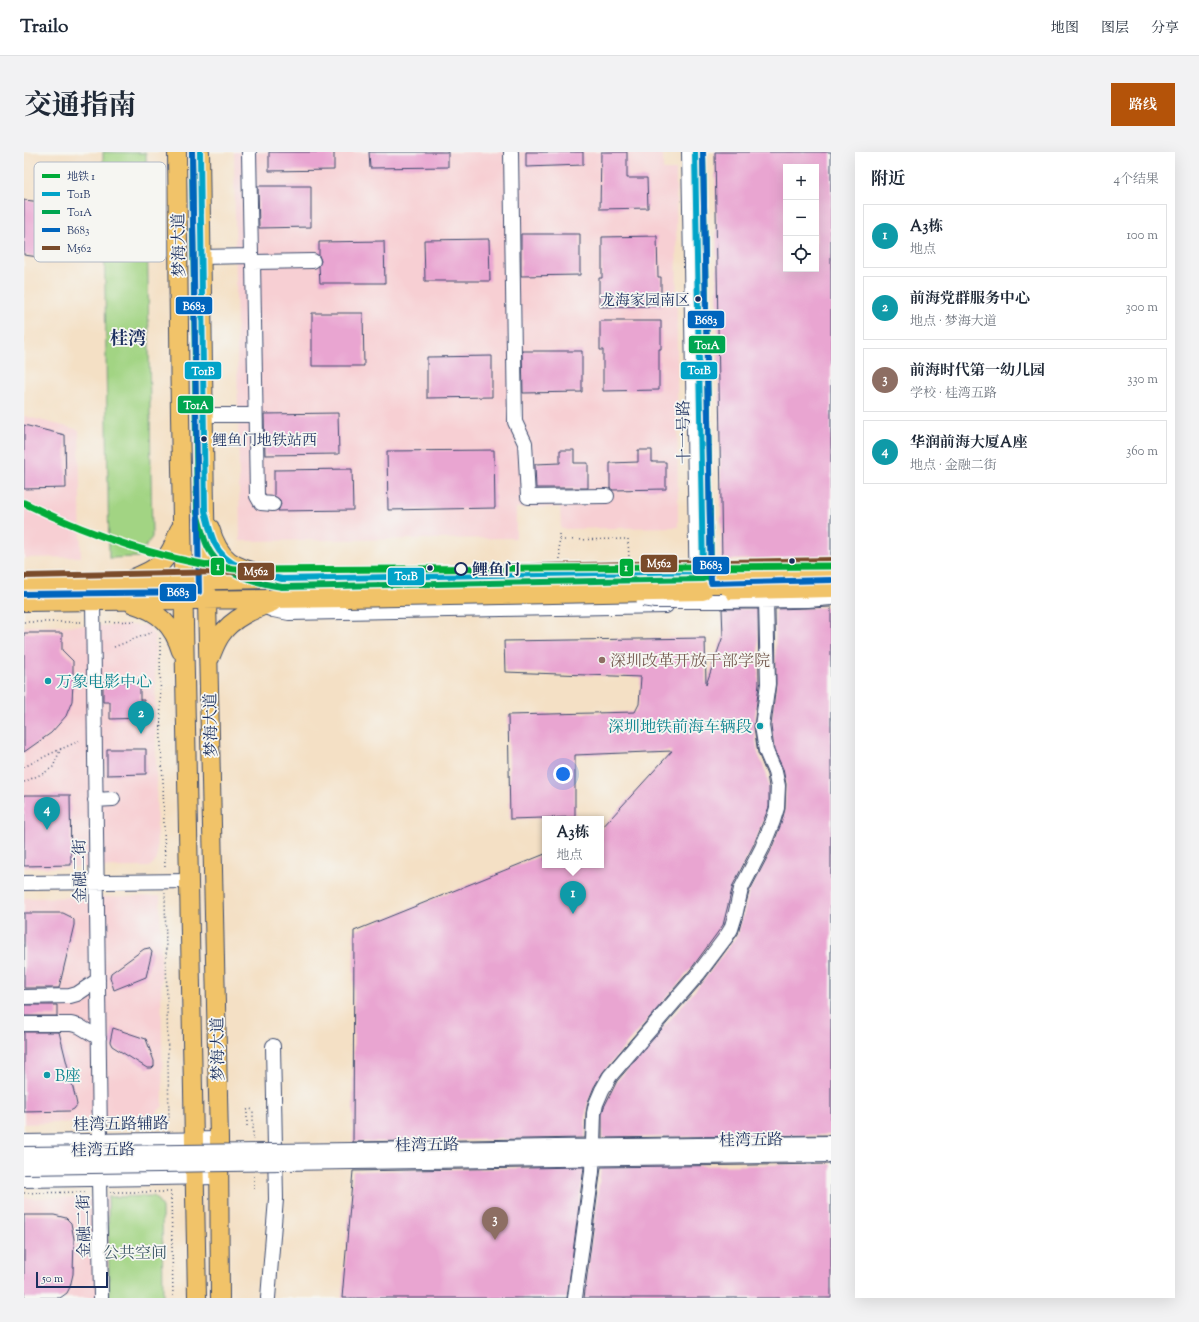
<!DOCTYPE html>
<html lang="zh">
<head>
<meta charset="utf-8">
<style>
	:root { --surface:#fff; --page:#f2f2f3; --text:#1f2937; --muted:#747a83; --line:#e0e1e3; --accent:#b45309 }
	body { margin:0; font-family:"Sorts Mill Goudy","Noto Serif SC",serif; background:var(--page); color:var(--text) }
	.controls { position:absolute; right:12px; top:12px; display:grid; overflow:hidden; border-radius:0px; box-shadow:0 4px 16px #0002 }
	.controls button { width:36px; height:36px; display:grid; place-items:center; padding:0; border:0; border-bottom:1px solid var(--line); background:var(--surface); color:var(--text); font:20px sans-serif }
	.scale { position:absolute; left:12px; bottom:10px; width:72px; box-sizing:border-box; padding-left:4px; border:2px solid #1b2f5e; border-top:0; font-size:11px; line-height:14px; white-space:nowrap; color:#1b2f5e; -webkit-text-stroke:3px #f6f6f2; paint-order:stroke }
	.you { position:absolute; left:539px; top:622px; width:14px; height:14px; margin:-10px; border:3px solid #fff; border-radius:50%; background:#1a73e8; box-shadow:0 0 0 6px #1a73e833 }
	.badge { display:grid; place-items:center; width:26px; height:26px; border-radius:50%; background:var(--accent); color:#fff; font-size:13px; font-weight:700 }
	.pin { position:absolute; translate:-50% -33px; filter:drop-shadow(0 1px 2px #0008) }
	.pin::after { content:''; position:absolute; top:21px; width:14px; height:12px; background:inherit; clip-path:polygon(0 0,100% 0,50% 100%) }
	.popup { position:absolute; left:518px; top:664px; width:62px; height:52px; box-sizing:border-box; display:grid; place-content:center; border-radius:0px; background:var(--surface); filter:drop-shadow(0 1px 3px #0005); font-size:13px; white-space:nowrap; color:var(--muted) }
	.popup b { font-size:15px; color:var(--text) }
	.popup::after { content:''; position:absolute; left:50%; top:100%; margin-left:-8px; border:8px solid transparent; border-top-color:var(--surface) }
	.list { margin:0; padding:0; list-style:none }
	h2 { display:flex; justify-content:space-between; align-items:center; height:52px; margin:0; padding:0 16px; font-size:17px }
	h2 small { font-size:13px; font-weight:400; color:var(--muted) }
	.list li { display:grid; grid-template-columns:26px 1fr auto; gap:12px; align-items:center; box-sizing:border-box; height:64px; margin:0 8px 8px; padding:0 8px; border:1px solid var(--line); border-radius:0px }
	.list b { display:block; font-size:15px; white-space:nowrap }
	.list p { margin:0; font-size:13px; white-space:nowrap; color:var(--muted) }
	.list em { font-size:13px; font-style:normal; color:var(--muted) }
	.icon { flex:none; width:22px; height:22px; fill:none; stroke:currentColor; stroke-width:2; stroke-linecap:round; stroke-linejoin:round }
	.map { position:relative; flex:none; width:807px; height:1146px; overflow:hidden; border-radius:0px }
	header { display:flex; align-items:center; gap:24px; box-sizing:border-box; height:56px; padding:0 20px; background:var(--surface); border-bottom:1px solid var(--line) }
	header strong { font-size:19px }
	nav { display:flex; gap:22px; margin-inline-start:auto; font-size:14px }
	.intro { display:flex; align-items:center; justify-content:space-between; box-sizing:border-box; height:96px; padding:0 24px }
	h1 { margin:0; font-size:28px }
	.button { padding:10px 18px; border-radius:0px; background:var(--accent); color:#fff; font-size:14px; font-weight:700 }
	main { display:flex; gap:24px; padding:0 24px }
	aside { flex:1; background:var(--surface); border-radius:0px; box-shadow:0 4px 16px #0002 }
	.map>svg:first-child { display:block }
	.built { fill:#f7cfd3 }
	.green { fill:#a2d483; stroke:#5e8270 }
	.building { fill:#e9a5d1; fill-rule:evenodd }
	.lines { fill:none; stroke-linecap:round; stroke-linejoin:round }
	.minor-casing { stroke:#3c4a6d; stroke-width:16 }
	.major-casing { stroke:#3c4a6d; stroke-width:20 }
	.path { stroke:#3c4a6d; stroke-width:1.5; stroke-dasharray:1 3; stroke-linecap:butt }
	.minor { stroke:#fff; stroke-width:14 }
	.major { stroke:#f1c369; stroke-width:18 }
	.minor-bridge-casing { stroke:#3c4a6d; stroke-width:16; stroke-linecap:butt }
	.major-bridge-casing { stroke:#3c4a6d; stroke-width:20; stroke-linecap:butt }
	.path-bridge { stroke:#3c4a6d; stroke-width:1.5; stroke-dasharray:1 3; stroke-linecap:butt }
	.minor-bridge { stroke:#fff; stroke-width:14 }
	.major-bridge { stroke:#f1c369; stroke-width:18 }
	.bus-1-casing { stroke:#f6f6f2; stroke-width:9 }
	.bus-2-casing { stroke:#f6f6f2; stroke-width:9 }
	.bus-3-casing { stroke:#f6f6f2; stroke-width:9 }
	.bus-4-casing { stroke:#f6f6f2; stroke-width:9 }
	.bus-1 { stroke:#01a3c8; stroke-width:6 }
	.bus-2 { stroke:#00a651; stroke-width:6 }
	.bus-3 { stroke:#0065bd; stroke-width:6 }
	.bus-4 { stroke:#7a4b2a; stroke-width:6 }
	.metro-1-casing { stroke:#f6f6f2; stroke-width:10 }
	.metro-1 { stroke:#00ab39; stroke-width:7 }
	.bus-dot { fill:#1b2f5e; stroke:#f6f6f2; stroke-width:1.5 }
	.stop-dot { fill:#f6f6f2; stroke:#1b2f5e; stroke-width:2 }
	.education-dot { fill:#8d6e63; stroke:#f6f6f2; stroke-width:1.5 }
	.culture-dot { fill:#0f9aa8; stroke:#f6f6f2; stroke-width:1.5 }
	.labels { text-anchor:middle; stroke-width:3.5; stroke-linejoin:round; paint-order:stroke }
	.bus-label { font-size:15px; fill:#1b2f5e; stroke:#f6f6f2; text-anchor:end }
	.street-label { font-size:16px; fill:#1b2f5e; stroke:#f6f6f2 }
	.stop-label { font-size:16px; font-weight:bold; fill:#1b2f5e; stroke:#f6f6f2; text-anchor:start }
	.education-label { font-size:16px; fill:#785e54; stroke:#f6f6f2; text-anchor:start }
	.culture-label { font-size:16px; fill:#0d838f; stroke:#f6f6f2; text-anchor:start }
	.park-label { font-size:16px; fill:#3d5867; stroke:#f6f6f2 }
	.quarter-label { font-size:18px; font-weight:bold; fill:#1b2f5e; stroke:#f6f6f2 }
	.key { fill:#f6f6f2; stroke:#b4bac6; stroke-width:1 }
	.key-label { font-size:11px; fill:#1b2f5e }
	.line-badge { stroke:#f6f6f2; stroke-width:1.5 }
	.badge-label { font-size:11px; text-anchor:middle; font-weight:bold; fill:#fff }
</style>
</head>
<body>
<header>
<strong>Trailo</strong>
<nav><a>地图</a><a>图层</a><a>分享</a></nav>
</header>
<div class="intro"><h1>交通指南</h1><a class="button">路线</a></div>
<main>
<div class="map">
<svg width="807" height="1146" viewBox="0 0 807 1146">
	<rect width="100%" height="100%" fill="#f6f6f2"/>
	<filter id="ink" filterUnits="userSpaceOnUse"><feTurbulence type="fractalNoise" baseFrequency=".025" numOctaves="2"/><feDisplacementMap in="SourceGraphic" scale="8" xChannelSelector="R" yChannelSelector="G"/><feConvolveMatrix kernelMatrix="1 2 1 2 8 2 1 2 1" color-interpolation-filters="sRGB"/></filter>
	<filter id="wash" filterUnits="userSpaceOnUse"><feTurbulence type="fractalNoise" baseFrequency=".012" numOctaves="4" result="noise"/><feDisplacementMap in="SourceGraphic" scale="16" xChannelSelector="R" yChannelSelector="G"/><feGaussianBlur stdDeviation="0.9" result="paint"/><feColorMatrix in="noise" values="0 0 0 0 0 0 0 0 0 0 0 0 0 0 0 0 0 1.4 0 .05"/><feComposite in="paint" operator="in"/></filter>
	<g filter="url(#wash)">
		<rect width="100%" height="100%" fill="#f4e0c5"/>
		<path class="built" d="M210,0H639V18H652L654,375L537,377L536,355L492,356V386L216,389Z
			M0,264L55,278L57,405L0,406Z
			M123,473L131,484L133,708L125,715L0,716V474Z
			M136,744L139,954L125,968L0,972V746Z
			M84,1045L85,1146H0V1046Z"/>
		<path class="green" d="M79,0L122,1L128,385L115,405L85,406Z
			M130,1044L138,1055L139,1146H85L84,1045Z"/>
		<g id="blocks">
			<path class="building" d="M245,0H310V18L245,19Z
				M345,0H424V15L346,16Z
				M502,0H559V13L502,15Z
				M577,0H603V26H623L624,56L576,57Z
				M691,0H807V406L698,408ZM762,15H792V117H762Z
				M234,34H287V75L235,76Z
				M0,48L36,52V108L0,103Z
				M497,82H556V123L497,124Z
				M633,84L634,125H637V154L575,155V126H578V85Z
				M465,87L466,129H401L400,88Z
				M360,89L361,131H296L295,114L297,109L295,104V90Z
				M288,161H339L340,214H288Z
				M576,169H637V197H635V238L579,239V198H576Z
				M498,199H558V240L499,241Z
				M468,204V245L403,246V205Z
				M314,261L315,302L241,303L240,262Z
				M0,273L41,283L42,336L0,337Z
				M470,298L471,356L364,358L363,299Z
				M536,298H550V311H564V336H512L511,312L536,311Z
				M614,298H628V310H642V337L589,338L586,336V311L614,310Z
				M328,317L329,358L254,359L257,352L256,348L250,344V318Z
				M807,455V983L578,986V962L580,955L593,929L680,828L714,782L725,740L746,700L757,672L761,657L762,632L759,617L750,597L747,574L752,532L751,457L784,456Z
				M698,457H734L735,532L730,575L734,601L743,623L745,635V655L730,692L709,733L699,773L667,817L579,920L570,935L564,950L562,961L561,986L329,990L330,779L521,702V713H577V677L648,599L551,603V665L486,667L484,563L611,560L615,552L617,525L481,520L480,489L681,486L682,533L699,484Z
				M0,481H38V498L49,509V531L48,549L42,564L27,581L0,600Z
				M79,530H116V548H120V566L86,567V550H79Z
				M83,597H122V622L83,623Z
				M0,643H46L47,713L0,714Z
				M0,761H39L47,765L50,768V773L35,836H0Z
				M125,796L128,800L122,825L90,838L86,825L87,821L120,797Z
				M0,853H33V864H0Z
				M89,876L122,887L130,909V914L128,916H123L88,894L86,890Z
				M0,880H35L52,948L53,953L50,957L46,959L0,960Z
				M807,1012V1146H560L577,1015Z
				M560,1015L543,1146H318L329,1019Z
				M0,1063H30L42,1066L47,1071L50,1087L49,1122L46,1135L43,1141L36,1146H0Z"/>
		</g>
	</g>
	<g filter="url(#ink)">
		<use href="#blocks" fill-opacity="0" stroke="#3c4a6d" stroke-width="1"/>
		<g class="lines">
			<g class="minor-casing">
				<path id="minor" d="M225,0L227,104L229,110L233,344L237,351L249,352
					M487,0L491,270L501,291L504,345L583,344
					M665,0L673,448
					M177,105L227,104
					M229,110L289,109
					M179,263H231
					M698,449L784,448L807,446
					M69,450L76,988
					M234,452L249,458L265,461L642,454
					M71,648L89,647
					M0,731L165,729
					M0,845L46,844L53,842L74,828
					M0,872H47L55,874L75,886
					M0,990L195,987
					M329,998L807,991
					M329,1010L807,1003
					M75,1026L77,1146
					M0,1028L196,1025
					M244,1146L252,1047L249,894
					M551,1146L568,1020L570,961L572,952L578,938L586,924L674,822L702,785L707,777L711,764L717,737L738,696L749,669L753,656L754,634L751,620L742,599L738,574L744,532L742,448"/>
			</g>
			<g class="major-casing">
				<path id="major" d="M153,0L156,264L173,1146
					M176,0L181,359L195,987L196,1146
					M186,376C196,410 209,414 241,423
					M679,419L807,416
					M107,427C136,416 145,409 155,378
					M0,432L406,424
					M679,439L807,436
					M0,450L323,446
					M109,452C135,460 149,473 157,499
					M186,506C189,499 192,490 197,483C208,466 231,457 249,450"/>
			</g>
			<path class="path" d="M535,382L536,408
				M536,388L604,387
				M0,470H58
				M82,470L114,469
				M136,486L137,599L139,628L141,718
				M90,495L131,479
				M0,615L26,602L55,589
				M0,630L20,621L29,615L37,596
				M223,974V958L226,957L229,958V988
				M87,975H140L145,968L141,741
				M230,1024V1040
				M86,1040H147L149,1146
				M0,1041L64,1040"/>
			<use href="#minor" class="minor"/>
			<use href="#major" class="major"/>
			<g class="minor-bridge-casing">
				<path id="minor-bridge" d="M619,447L632,449H698
					M0,1002L329,998
					M0,1015L329,1010"/>
			</g>
			<g class="major-bridge-casing">
				<path id="major-bridge" d="M406,424L679,419
					M323,446L679,439"/>
			</g>
			<path class="path-bridge" d="M604,387L605,407"/>
			<use href="#minor-bridge" class="minor-bridge"/>
			<use href="#major-bridge" class="major-bridge"/>
			<g class="bus-1-casing">
				<path id="bus-1" d="M176,0L181,359C184,370 186,382 191,392C203,417 234,421 258,427L679,419L671,0"/>
			</g>
			<g class="bus-2-casing">
				<path id="bus-2" d="M168,0L173,361C176,372 179,385 184,396C197,422 231,431 258,435L679,427L685,425L687,419L679,0"/>
			</g>
			<g class="bus-3-casing">
				<path id="bus-3" d="M679,0L687,431L807,428
					M0,442L175,440L168,0"/>
			</g>
			<g class="bus-4-casing">
				<path id="bus-4" d="M0,424L807,408"/>
			</g>
			<use href="#bus-1" class="bus-1"/>
			<use href="#bus-2" class="bus-2"/>
			<use href="#bus-3" class="bus-3"/>
			<use href="#bus-4" class="bus-4"/>
			<g class="metro-1-casing">
				<path id="metro-1" d="M0,351C68,384 148,412 223,418L807,414"/>
			</g>
			<use href="#metro-1" class="metro-1"/>
		</g>
	</g>
	<g class="bus-dot">
		<circle cx="674" cy="147" r="3.5"/>
		<circle cx="180" cy="287" r="3.5"/>
		<circle cx="768" cy="409" r="3.5"/>
		<circle cx="406" cy="416" r="3.5"/>
	</g>
	<circle class="stop-dot" cx="437" cy="417" r="6"/>
	<circle class="education-dot" cx="578" cy="508" r="4"/>
	<g class="culture-dot">
		<circle cx="24" cy="529" r="4"/>
		<circle cx="736" cy="574" r="4"/>
		<circle cx="23" cy="923" r="4"/>
	</g>
	<g class="labels">
		<g class="bus-label">
			<text x="666" y="153">龙海家园南区</text>
			<text x="188" y="293" text-anchor="start">鲤鱼门地铁站西</text>
		</g>
		<g class="street-label">
			<text transform="translate(154 93) rotate(-91)" y="6">梦海大道</text>
			<text transform="translate(659 280) rotate(-91)" y="6">十一号路</text>
			<text transform="translate(186 573) rotate(-91)" y="6">梦海大道</text>
			<text transform="translate(55 719) rotate(-91)" y="6">金融二街</text>
			<text transform="translate(193 897) rotate(-91)" y="6">梦海大道</text>
			<text transform="translate(97 971) rotate(-1)" y="6">桂湾五路辅路</text>
			<text transform="translate(727 987) rotate(-1)" y="6">桂湾五路</text>
			<text transform="translate(403 992) rotate(-1)" y="6">桂湾五路</text>
			<text transform="translate(79 997) rotate(-1)" y="6">桂湾五路</text>
			<text transform="translate(59 1074) rotate(-91)" y="6">金融二街</text>
		</g>
		<g class="stop-label">
			<text x="448" y="423">鲤鱼门</text>
		</g>
		<g class="education-label">
			<text x="586" y="514">深圳改革开放干部学院</text>
		</g>
		<g class="culture-label">
			<text x="32" y="535">万象电影中心</text>
			<text x="728" y="580" text-anchor="end">深圳地铁前海车辆段</text>
			<text x="31" y="929">B座</text>
		</g>
		<g class="park-label">
			<text x="111" y="1106">公共空间</text>
		</g>
		<g class="quarter-label">
			<text x="104" y="192">桂湾</text>
		</g>
	</g>
	<rect x="10" y="10" width="132" height="100" rx="6" class="key"/>
	<rect x="18" y="22" width="18" height="4" fill="#00ab39"/>
	<rect x="18" y="40" width="18" height="4" fill="#01a3c8"/>
	<rect x="18" y="58" width="18" height="4" fill="#00a651"/>
	<rect x="18" y="76" width="18" height="4" fill="#0065bd"/>
	<rect x="18" y="94" width="18" height="4" fill="#7a4b2a"/>
	<g class="key-label">
		<text x="43" y="28">地铁 1</text>
		<text x="43" y="46">T01B</text>
		<text x="43" y="64">T01A</text>
		<text x="43" y="82">B683</text>
		<text x="43" y="100">M562</text>
	</g>
	<g class="line-badge">
		<rect x="151" y="144" width="38" height="19" rx="4" fill="#0065bd"/>
		<rect x="663" y="158" width="38" height="19" rx="4" fill="#0065bd"/>
		<rect x="664" y="183" width="38" height="19" rx="4" fill="#00a651"/>
		<rect x="656" y="209" width="38" height="19" rx="4" fill="#01a3c8"/>
		<rect x="160" y="209" width="38" height="19" rx="4" fill="#01a3c8"/>
		<rect x="153" y="243" width="37" height="19" rx="4" fill="#00a651"/>
		<rect x="616" y="402" width="38" height="19" rx="4" fill="#7a4b2a"/>
		<rect x="668" y="404" width="38" height="19" rx="4" fill="#0065bd"/>
		<rect x="186" y="405" width="15" height="19" rx="4" fill="#00ab39"/>
		<rect x="595" y="406" width="15" height="19" rx="4" fill="#00ab39"/>
		<rect x="213" y="410" width="38" height="19" rx="4" fill="#7a4b2a"/>
		<rect x="363" y="415" width="38" height="19" rx="4" fill="#01a3c8"/>
		<rect x="135" y="431" width="38" height="19" rx="4" fill="#0065bd"/>
	</g>
	<g class="badge-label">
		<text x="170" y="158">B683</text>
		<text x="682" y="172">B683</text>
		<text x="683" y="197">T01A</text>
		<text x="675" y="222">T01B</text>
		<text x="179" y="223">T01B</text>
		<text x="172" y="257">T01A</text>
		<text x="635" y="415">M562</text>
		<text x="687" y="417">B683</text>
		<text x="194" y="418">1</text>
		<text x="602" y="419">1</text>
		<text x="232" y="423">M562</text>
		<text x="382" y="428">T01B</text>
		<text x="154" y="444">B683</text>
	</g>
</svg>
<div class="controls">
<button>+</button>
<button>−</button>
<button><svg class="icon" aria-label="locate" viewBox="0 0 24 24"><circle cx="12" cy="12" r="6"/><path d="M12 2v4M12 18v4M2 12h4M18 12h4"/></svg></button>
</div>
<div class="scale">50 m</div>
<div class="you"></div>
<div class="pin badge" style="left:549px;top:762px;background:#0f9aa8">1</div>
<div class="popup"><b>A3栋</b>地点</div>
<div class="pin badge" style="left:117px;top:582px;background:#0f9aa8">2</div>
<div class="pin badge" style="left:471px;top:1088px;background:#8d6e63">3</div>
<div class="pin badge" style="left:23px;top:678px;background:#0f9aa8">4</div>
</div>
<aside>
<h2>附近<small>4个结果</small></h2>
<ul class="list">
<li><span class="badge" style="background:#0f9aa8">1</span><div><b>A3栋</b><p>地点</p></div><em>100 m</em></li>
<li><span class="badge" style="background:#0f9aa8">2</span><div><b>前海党群服务中心</b><p>地点 · 梦海大道</p></div><em>300 m</em></li>
<li><span class="badge" style="background:#8d6e63">3</span><div><b>前海时代第一幼儿园</b><p>学校 · 桂湾五路</p></div><em>330 m</em></li>
<li><span class="badge" style="background:#0f9aa8">4</span><div><b>华润前海大厦A座</b><p>地点 · 金融二街</p></div><em>360 m</em></li>
</ul>
</aside>
</main>
</body>
</html>
